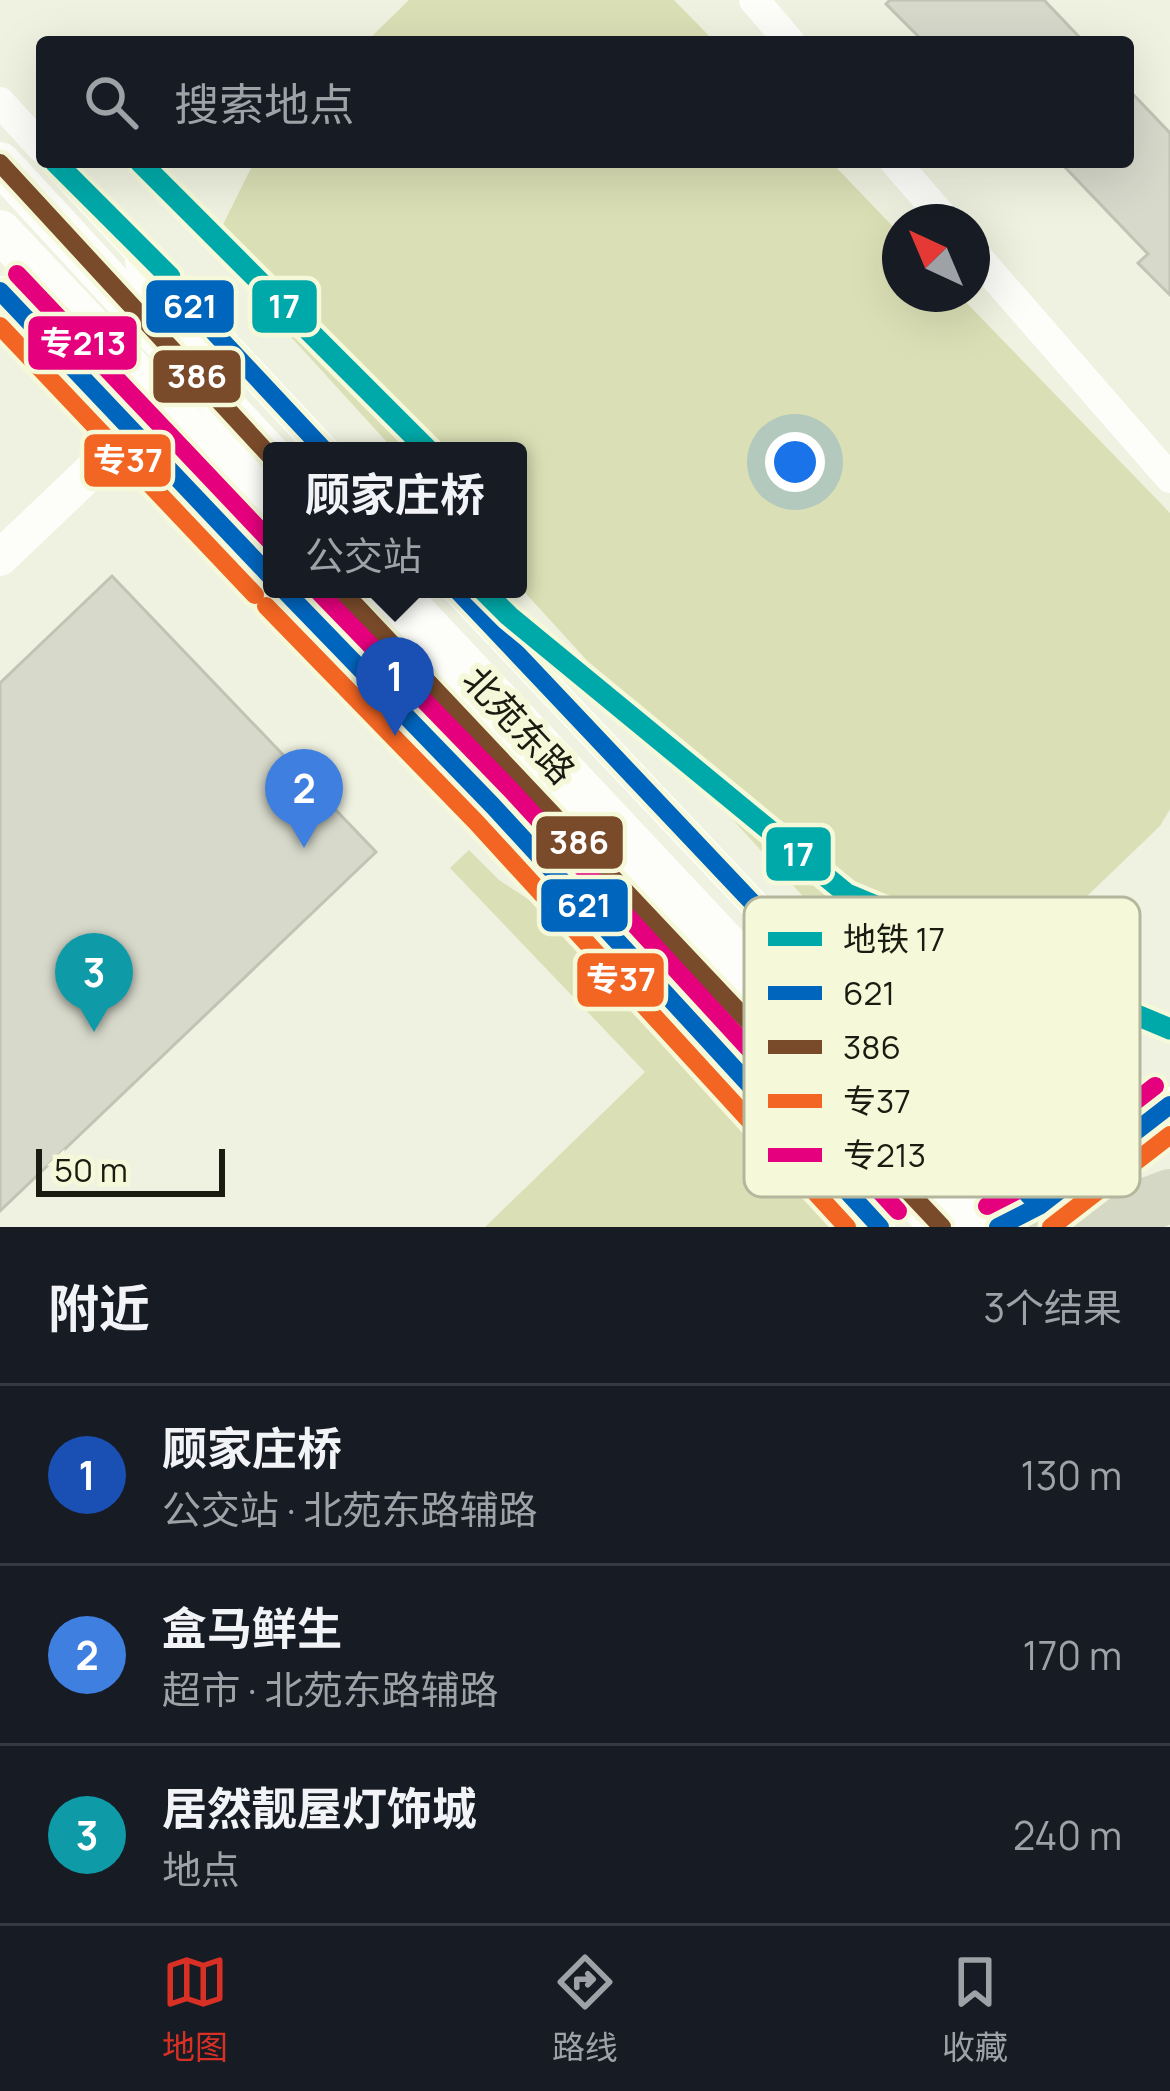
<!DOCTYPE html>
<html lang="zh">
<head>
<meta charset="utf-8">
<style>
	:root { --surface:#171b24; --page:#20242c; --text:#f1f3f6; --muted:#9ea1a6; --line:#363941; --accent:#d93025 }
	body { margin:0; font-family:Manrope,"Noto Sans SC",sans-serif; background:var(--page); color:var(--text) }
	.compass { position:absolute; left:882px; top:204px; width:108px; height:108px; border-radius:50%; background:var(--surface); box-shadow:0 12px 48px #0002; rotate:316deg }
	.scale { position:absolute; left:36px; bottom:30px; width:189px; box-sizing:border-box; padding-left:12px; border:6px solid #1b1c11; border-top:0; font-size:33px; line-height:42px; white-space:nowrap; color:#1b1c11; -webkit-text-stroke:9px #f5f9d9; paint-order:stroke }
	.you { position:absolute; left:795px; top:462px; width:42px; height:42px; margin:-30px; border:9px solid #fff; border-radius:50%; background:#1a73e8; box-shadow:0 0 0 18px #1a73e833 }
	.badge { display:grid; place-items:center; width:78px; height:78px; border-radius:50%; background:var(--accent); color:#fff; font-size:39px; font-weight:700 }
	.pin { position:absolute; translate:-50% -99px; filter:drop-shadow(0 3px 6px #0008) }
	.pin::after { content:''; position:absolute; top:63px; width:42px; height:36px; background:inherit; clip-path:polygon(0 0,100% 0,50% 100%) }
	.popup { position:absolute; left:263px; top:442px; width:264px; height:156px; box-sizing:border-box; display:grid; place-content:center; border-radius:12px; background:var(--surface); filter:drop-shadow(0 3px 9px #0005); font-size:39px; white-space:nowrap; color:var(--muted) }
	.popup b { font-size:45px; color:var(--text) }
	.popup::after { content:''; position:absolute; left:50%; top:100%; margin-left:-24px; border:24px solid transparent; border-top-color:var(--surface) }
	.list { margin:0; padding:0; list-style:none }
	h2 { display:flex; justify-content:space-between; align-items:center; height:156px; margin:0; padding:0 48px; font-size:51px }
	h2 small { font-size:39px; font-weight:400; color:var(--muted) }
	.list li { display:grid; grid-template-columns:78px 1fr auto; gap:36px; align-items:center; box-sizing:border-box; height:180px; padding:0 48px; border-top:3px solid var(--line) }
	.list b { display:block; font-size:45px; white-space:nowrap }
	.list p { margin:0; font-size:39px; white-space:nowrap; color:var(--muted) }
	.list em { font-size:39px; font-style:normal; color:var(--muted) }
	.icon { flex:none; width:66px; height:66px; fill:none; stroke:currentColor; stroke-width:2; stroke-linecap:round; stroke-linejoin:round }
	.map { position:relative; flex:none; width:1170px; height:1227px; overflow:hidden }
	.search { position:absolute; background:var(--surface); box-shadow:0 12px 48px #0002; left:36px; right:36px; top:36px; height:132px; display:flex; align-items:center; gap:30px; box-sizing:border-box; padding:0 42px; border-radius:12px; color:var(--muted); font-size:45px }
	.sheet { height:696px; background:var(--surface) }
	nav { display:flex; justify-content:space-around; align-items:center; box-sizing:border-box; height:168px; border-top:3px solid var(--line); background:var(--surface); font-size:33px; color:var(--muted) }
	nav a { display:grid; justify-items:center; gap:6px }
	nav .on { color:var(--accent) }
	.map>svg:first-child { display:block }
	.green { fill:#dadfb5 }
	.building { fill:#d7d9cb; stroke:#c1c3b5; stroke-width:3 }
	.lines { fill:none; stroke-linecap:round; stroke-linejoin:round }
	.minor { stroke:#fdfdfa; stroke-width:30 }
	.tertiary { stroke:#fdfdfa; stroke-width:36 }
	.secondary { stroke:#fdfdfa; stroke-width:42 }
	.motorway { stroke:#d6d8c6; stroke-width:54 }
	.bus-1-casing { stroke:#f5f9d9; stroke-width:27 }
	.bus-2-casing { stroke:#f5f9d9; stroke-width:27 }
	.bus-3-casing { stroke:#f5f9d9; stroke-width:27 }
	.bus-4-casing { stroke:#f5f9d9; stroke-width:27 }
	.bus-1 { stroke:#0065bd; stroke-width:18 }
	.bus-2 { stroke:#7a4b2a; stroke-width:18 }
	.bus-3 { stroke:#f26522; stroke-width:18 }
	.bus-4 { stroke:#e5007d; stroke-width:18 }
	.metro-1-casing { stroke:#f5f9d9; stroke-width:30 }
	.metro-1 { stroke:#00a9a9; stroke-width:21 }
	.labels { text-anchor:middle; stroke-width:12; stroke-linejoin:round; paint-order:stroke }
	.street-label { font-size:36px; fill:#1b1c11; stroke:#f5f9d9 }
	.key { fill:#f5f9d9; stroke:#b4b79d; stroke-width:3 }
	.key-label { font-size:33px; fill:#1b1c11 }
	.line-badge { stroke:#f5f9d9; stroke-width:4.5 }
	.badge-label { font-size:33px; text-anchor:middle; font-weight:bold; fill:#fff }
</style>
</head>
<body>
<div class="map">
<svg width="1170" height="1227" viewBox="0 0 1170 1227">
	<rect width="100%" height="100%" fill="#eff2e0"/>
	<path class="green" d="M409,0H674L715,42H366Z
		M254,162H831L900,234V294H958L1170,513V809L1160,826L1011,969L908,1011L518,585V451H395L211,249Z
		M469,850L499,880L531,901L835,1218L834,1227H485L645,1072L450,868Z"/>
	<path class="building" d="M890,0H1044L1084,42H924L886,4Z
		M1128,89L1170,133V295L1138,263L1148,254L1060,162H1128Z
		M112,576L376,852L0,1211V683Z"/>
	<g class="lines">
		<path class="minor" d="M754,0L790,42
			M0,102L42,148
			M55,162L325,451
			M895,162L947,222
			M972,251L1170,478
			M0,291L272,578
			M283,589L493,806L880,1227
			M456,589L1039,1206"/>
		<path class="tertiary" d="M0,558L131,433
			M998,1227L1039,1206L1170,1105"/>
		<path class="secondary" d="M0,163L272,458
			M0,231L272,518
			M146,261L187,345
			M94,394L181,433
			M340,589L942,1227
			M393,589L992,1227"/>
		<path class="motorway" d="M1039,1206L1093,1225L1170,1196"/>
		<g class="bus-1-casing">
			<path id="bus-1" d="M55,162L325,451
				M0,291L272,578
				M283,589L493,806L880,1227
				M456,589L1039,1206
				M998,1227L1039,1206L1170,1105"/>
		</g>
		<g class="bus-2-casing">
			<path id="bus-2" d="M0,163L272,458
				M340,589L942,1227"/>
		</g>
		<g class="bus-3-casing">
			<path id="bus-3" d="M0,326L255,595
				M266,606L476,822L847,1227
				M1051,1227L1170,1135"/>
		</g>
		<g class="bus-4-casing">
			<path id="bus-4" d="M17,274L272,543
				M316,589L511,790L898,1211
				M987,1206L1026,1186L1155,1086"/>
		</g>
		<use href="#bus-1" class="bus-1"/>
		<use href="#bus-2" class="bus-2"/>
		<use href="#bus-3" class="bus-3"/>
		<use href="#bus-4" class="bus-4"/>
		<g class="metro-1-casing">
			<path id="metro-1" d="M55,162L170,277
				M140,162L429,451
				M482,589L509,616L847,894L1170,1029"/>
		</g>
		<use href="#metro-1" class="metro-1"/>
	</g>
	<g class="labels">
		<g class="street-label">
			<text transform="translate(519 725) rotate(47)" y="13">北苑东路</text>
		</g>
	</g>
	<rect x="744" y="897" width="396" height="300" rx="18" class="key"/>
	<rect x="768" y="932" width="54" height="14" fill="#00a9a9"/>
	<rect x="768" y="986" width="54" height="14" fill="#0065bd"/>
	<rect x="768" y="1040" width="54" height="14" fill="#7a4b2a"/>
	<rect x="768" y="1094" width="54" height="14" fill="#f26522"/>
	<rect x="768" y="1148" width="54" height="14" fill="#e5007d"/>
	<g class="key-label">
		<text x="843" y="951">地铁 17</text>
		<text x="843" y="1005">621</text>
		<text x="843" y="1059">386</text>
		<text x="843" y="1113">专37</text>
		<text x="843" y="1167">专213</text>
	</g>
	<g class="line-badge">
		<rect x="144" y="278" width="92" height="57" rx="12" fill="#0065bd"/>
		<rect x="250" y="278" width="69" height="57" rx="12" fill="#00a9a9"/>
		<rect x="26" y="314" width="113" height="58" rx="12" fill="#e5007d"/>
		<rect x="151" y="348" width="92" height="57" rx="12" fill="#7a4b2a"/>
		<rect x="82" y="432" width="91" height="57" rx="12" fill="#f26522"/>
		<rect x="534" y="814" width="91" height="57" rx="12" fill="#7a4b2a"/>
		<rect x="764" y="825" width="69" height="58" rx="12" fill="#00a9a9"/>
		<rect x="539" y="877" width="91" height="57" rx="12" fill="#0065bd"/>
		<rect x="575" y="951" width="91" height="58" rx="12" fill="#f26522"/>
	</g>
	<g class="badge-label">
		<text x="190" y="318">621</text>
		<text x="284" y="318">17</text>
		<text x="83" y="355">专213</text>
		<text x="197" y="388">386</text>
		<text x="128" y="472">专37</text>
		<text x="579" y="854">386</text>
		<text x="798" y="866">17</text>
		<text x="584" y="917">621</text>
		<text x="621" y="991">专37</text>
	</g>
</svg>
<svg class="compass" viewBox="-18 -18 36 36"><path d="M0-13l5 13h-10z" fill="#e53935"/><path d="M0 13l5-13h-10z" fill="#9ea1a6"/></svg>
<div class="scale">50 m</div>
<div class="you"></div>
<div class="pin badge" style="left:395px;top:736px;background:#1a4fb4">1</div>
<div class="popup"><b>顾家庄桥</b>公交站</div>
<div class="pin badge" style="left:304px;top:848px;background:#3f7fe0">2</div>
<div class="pin badge" style="left:94px;top:1032px;background:#0f9aa8">3</div>
<div class="search"><svg class="icon" aria-label="search" viewBox="0 0 24 24"><circle cx="10" cy="10" r="6"/><path d="M15 15l6 6"/></svg>搜索地点</div>
</div>
<section class="sheet">
<h2>附近<small>3个结果</small></h2>
<ul class="list">
<li><span class="badge" style="background:#1a4fb4">1</span><div><b>顾家庄桥</b><p>公交站 · 北苑东路辅路</p></div><em>130 m</em></li>
<li><span class="badge" style="background:#3f7fe0">2</span><div><b>盒马鲜生</b><p>超市 · 北苑东路辅路</p></div><em>170 m</em></li>
<li><span class="badge" style="background:#0f9aa8">3</span><div><b>居然靓屋灯饰城</b><p>地点</p></div><em>240 m</em></li>
</ul>
</section>
<nav>
<a class="on"><svg class="icon" aria-label="map" viewBox="0 0 24 24"><path d="M3 6l6-2 6 2 6-2v14l-6 2-6-2-6 2zM9 4v14M15 6v14"/></svg>地图</a>
<a><svg class="icon" aria-label="directions" viewBox="0 0 24 24"><path d="M12 3l9 9-9 9-9-9zM9 14v-3h6M13 9l2 2-2 2"/></svg>路线</a>
<a><svg class="icon" aria-label="saved" viewBox="0 0 24 24"><path d="M7 4h10v16l-5-4-5 4z"/></svg>收藏</a>
</nav>
</body>
</html>
